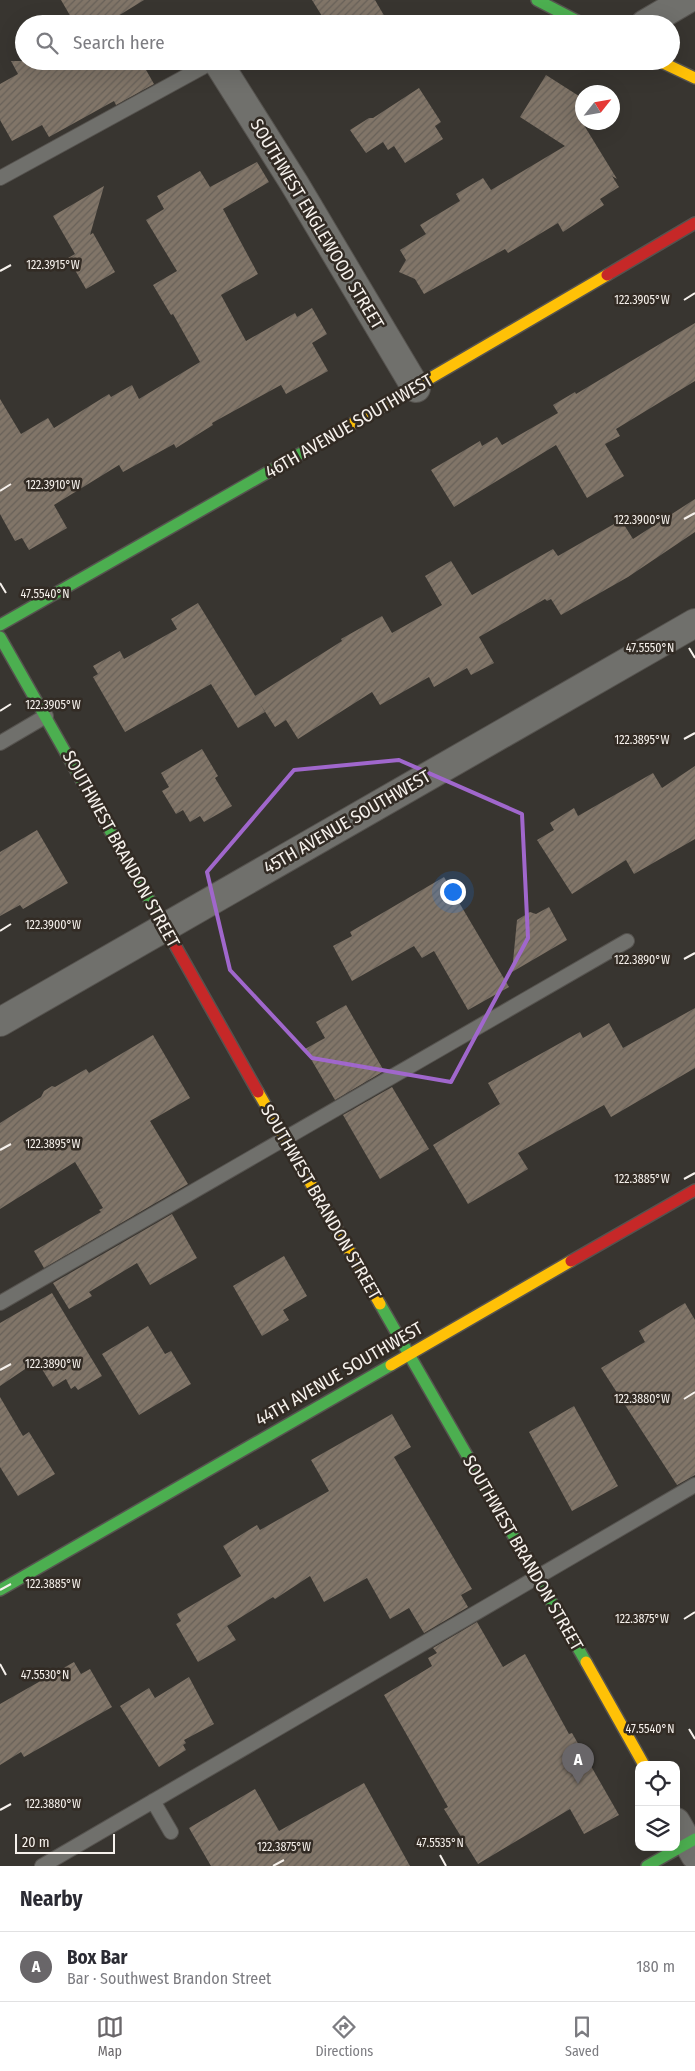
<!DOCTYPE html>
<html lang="en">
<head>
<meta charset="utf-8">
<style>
	:root { --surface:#fff; --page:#f2f2f3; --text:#2b2b33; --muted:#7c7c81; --line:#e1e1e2; --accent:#696669 }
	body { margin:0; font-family:"Fira Sans Condensed",sans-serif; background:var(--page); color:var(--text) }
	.controls { position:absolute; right:15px; bottom:15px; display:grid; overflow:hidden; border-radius:10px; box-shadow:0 5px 20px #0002 }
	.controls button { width:45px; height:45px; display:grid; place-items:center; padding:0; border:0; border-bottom:1px solid var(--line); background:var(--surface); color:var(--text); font:25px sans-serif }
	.compass { position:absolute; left:575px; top:85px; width:45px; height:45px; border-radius:50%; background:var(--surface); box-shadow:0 5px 20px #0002; rotate:59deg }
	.scale { position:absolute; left:15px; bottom:12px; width:100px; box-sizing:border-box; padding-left:5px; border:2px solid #f6f1ec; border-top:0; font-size:14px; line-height:18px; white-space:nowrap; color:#f6f1ec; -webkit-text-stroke:4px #322b24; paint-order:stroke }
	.you { position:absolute; left:452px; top:891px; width:18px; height:18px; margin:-12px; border:4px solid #fff; border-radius:50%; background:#1a73e8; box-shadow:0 0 0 8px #1a73e833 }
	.badge { display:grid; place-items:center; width:32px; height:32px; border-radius:50%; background:var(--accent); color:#fff; font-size:16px; font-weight:700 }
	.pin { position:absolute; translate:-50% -41px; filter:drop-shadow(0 1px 2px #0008) }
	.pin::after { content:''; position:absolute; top:26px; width:18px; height:15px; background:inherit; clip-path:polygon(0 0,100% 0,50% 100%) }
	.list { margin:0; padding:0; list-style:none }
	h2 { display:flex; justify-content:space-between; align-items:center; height:65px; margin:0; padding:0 20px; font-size:21px }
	h2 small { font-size:16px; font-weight:400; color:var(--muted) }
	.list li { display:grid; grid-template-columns:32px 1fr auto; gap:15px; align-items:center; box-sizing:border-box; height:70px; padding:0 20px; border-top:1px solid var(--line) }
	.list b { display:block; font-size:19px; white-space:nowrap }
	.list p { margin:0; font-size:16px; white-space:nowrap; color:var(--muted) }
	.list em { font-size:16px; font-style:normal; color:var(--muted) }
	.icon { flex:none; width:28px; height:28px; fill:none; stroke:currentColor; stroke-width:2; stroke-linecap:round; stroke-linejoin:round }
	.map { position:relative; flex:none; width:695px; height:1866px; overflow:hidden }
	.search { position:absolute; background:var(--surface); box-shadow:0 5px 20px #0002; left:15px; right:15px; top:15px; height:55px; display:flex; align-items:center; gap:12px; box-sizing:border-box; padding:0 18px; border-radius:28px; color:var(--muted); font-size:19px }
	.sheet { height:135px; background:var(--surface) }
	nav { display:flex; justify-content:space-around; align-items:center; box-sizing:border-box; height:70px; border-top:1px solid var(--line); background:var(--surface); font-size:14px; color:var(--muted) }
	nav a { display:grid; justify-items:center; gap:2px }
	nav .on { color:var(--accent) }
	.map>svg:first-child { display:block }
	.building { fill:url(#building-hatch) }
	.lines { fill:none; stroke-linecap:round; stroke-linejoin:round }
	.lane-casing { stroke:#56534f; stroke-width:16 }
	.street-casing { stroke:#56534f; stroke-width:30 }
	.fast-casing { stroke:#56534f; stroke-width:14 }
	.slow-casing { stroke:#56534f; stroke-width:14 }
	.jam-casing { stroke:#56534f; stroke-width:14 }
	.lane { stroke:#70706c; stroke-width:14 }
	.street { stroke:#70706c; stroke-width:28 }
	.fast { stroke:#4caf50; stroke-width:11 }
	.slow { stroke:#ffc107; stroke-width:11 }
	.jam { stroke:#c62828; stroke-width:11 }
	.marked { fill:none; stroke:#a067cc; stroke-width:4; stroke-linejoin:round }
	.ticks { fill:none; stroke:#f6f1ec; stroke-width:2 }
	.labels { text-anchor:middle; stroke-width:5; stroke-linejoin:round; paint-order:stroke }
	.street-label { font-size:18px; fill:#f6f1ec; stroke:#322b24 }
	.ticks-label { font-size:12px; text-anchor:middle; fill:#f6f1ec; stroke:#322b24; stroke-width:5; stroke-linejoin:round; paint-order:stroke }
</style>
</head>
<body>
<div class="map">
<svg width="695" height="1866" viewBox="0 0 695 1866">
	<defs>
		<pattern id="building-hatch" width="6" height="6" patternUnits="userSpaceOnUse" patternTransform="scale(1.25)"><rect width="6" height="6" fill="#817568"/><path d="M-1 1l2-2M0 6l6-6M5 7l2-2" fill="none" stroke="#686159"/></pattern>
	</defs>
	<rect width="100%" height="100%" fill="#383530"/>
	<path class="building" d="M61,0H144L105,24H75Z
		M312,0H375L389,24H327Z
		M11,61H141L154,84L116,105L114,101L49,137L42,125L12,141L0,120V84L18,74Z
		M546,75L582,98V122L617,179L612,176L619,187L600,199L604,205L563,232L558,223L508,253L505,249L424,294L415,279L399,272L406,260L400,250L426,234L420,225L460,201L456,194L483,178L491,190L565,146L520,117Z
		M419,88L441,122L435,126L443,139L405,163L394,146L388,150L383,142L366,153L350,130L369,118H373Z
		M257,162L269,182L223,209L258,274L221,295L246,341L295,313L297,317L312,308L327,334L312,343L328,371L286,394L281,385L212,423L213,425L176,448L174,444L123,472L119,465L54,505L67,528L29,550L22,538L15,541L0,514V399L21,434L48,418L54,428L109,394L111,397L132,385L139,399L200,362L173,314L171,315L153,285L177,271L146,220L164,209L157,196L200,171L210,187Z
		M104,186L90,235L93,233L115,272L86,289L68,258L75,254L53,216Z
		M695,323V381L616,429L620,436L605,444L624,476L587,498L556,445L454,507L431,470L480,441L482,446L497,437L502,445L558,413L553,405L575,392L576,394Z
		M695,499V532L628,577L561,615L551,599L547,601L545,599L479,637L494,663L471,675L467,668L434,687L429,677L380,705L372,692L298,739L286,720L275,727L255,696L342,641L341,639L382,616L392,633L442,605L425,576L451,561L472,595L553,549L558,556L621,520L633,539Z
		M198,603L265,712L238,728L211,684L125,732L93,677L98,674L93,666L120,651L124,659L177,629L171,619Z
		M202,749L218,776L215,778L232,806L204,822L200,816L190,822L183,810L176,814L162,791L169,787L161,773Z
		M695,766V839L634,874L626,860L572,894L537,840L554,830L550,823L574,808L578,816L653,773L662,788Z
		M37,830L68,883L23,909L20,905L0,916V852Z
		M444,877L509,987L468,1010L434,951L422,958L414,946L352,981L333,946L352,936L350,932Z
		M549,907L567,940L512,972L517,920L530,912L536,914Z
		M346,1005L384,1071L335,1100L305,1049L325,1038L316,1022Z
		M695,1008V1068L611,1117L604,1105L518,1153L528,1169L468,1204L433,1145L500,1104L488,1083L580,1032L583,1038L609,1023L623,1048Z
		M153,1035L190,1098L150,1121L188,1184L44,1268L34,1251L101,1212L99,1210L103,1208L75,1162L0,1209V1123L41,1097L44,1091L52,1086L55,1087L86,1069L89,1073Z
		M392,1087L429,1149L380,1179L343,1115Z
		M172,1214L197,1258L150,1285L137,1263L89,1292L92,1296L69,1309L53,1283Z
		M284,1256L307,1296L283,1310L289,1320L262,1336L233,1286Z
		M52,1293L102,1376L78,1390L75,1386L71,1389L66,1379L53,1387L37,1361L0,1386V1323Z
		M685,1303L695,1320V1475L677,1485L601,1368L645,1342L639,1331Z
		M148,1326L165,1354L171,1351L191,1384L139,1415L102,1354Z
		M0,1397L23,1436L29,1432L55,1474L18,1496L0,1467Z
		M574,1406L618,1486L572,1511L529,1432Z
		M392,1414L411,1447L394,1457L472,1589L461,1595L468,1607L424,1633L409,1608L390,1619L367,1578L324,1602L310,1576L275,1599L273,1597L227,1626L236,1640L198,1662L176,1624L181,1621L177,1614L241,1576L223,1546L257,1525L260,1530L329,1491L311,1460Z
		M477,1622L503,1667L525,1654L569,1734L572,1733L619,1815L584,1834L570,1809L478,1864L444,1809L448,1807L384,1695L432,1666L428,1658L437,1653L433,1648Z
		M74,1662L81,1674L90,1669L112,1707L24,1757L21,1752L0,1765V1704Z
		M189,1677L214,1724L184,1740L186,1743L183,1745L186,1750L159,1767L120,1706L149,1688L155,1698Z
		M364,1783L410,1866H211L189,1828L255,1789L279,1831Z"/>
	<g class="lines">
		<g class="lane-casing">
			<path id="lane" d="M0,178L214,61
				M0,743L46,716
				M0,1303L627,941
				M153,1801L171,1832
				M42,1866L695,1485"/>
		</g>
		<g class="street-casing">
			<path id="street" d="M645,24L686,0
				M217,61L294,183L416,388
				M0,1022L695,623
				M676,1822L695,1855"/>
		</g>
		<g class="fast-casing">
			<path id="fast" d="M537,0L583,24
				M0,625L326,439
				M0,637L171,938
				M380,1304L586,1662
				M0,1590L391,1365
				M647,1866L695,1839"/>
		</g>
		<g class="slow-casing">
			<path id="slow" d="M659,61L695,78
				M326,439L607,275
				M258,1092L380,1304
				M391,1365L571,1261
				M586,1662L644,1765"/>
		</g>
		<g class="jam-casing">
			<path id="jam" d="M607,275L695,223
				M171,938L258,1092
				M571,1261L695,1190"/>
		</g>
		<use href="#lane" class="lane"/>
		<use href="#street" class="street"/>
		<use href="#fast" class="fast"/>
		<use href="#slow" class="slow"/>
		<use href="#jam" class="jam"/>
	</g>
	<path class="marked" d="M399,760L522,814L528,938L451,1082L312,1058L230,970L207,872L294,770Z"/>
	<path class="ticks" d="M0,271L11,265M684,300L695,293M0,491L11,484M684,519L695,513M0,583L6,593M689,648L695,658M0,711L11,704M684,739L695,733M0,931L11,924M684,959L695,953M0,1150L11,1144M684,1179L695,1173M0,1370L11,1364M684,1399L695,1392M0,1590L11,1584M684,1619L695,1612M0,1664L6,1675M689,1729L695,1739M0,1810L11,1804M440,1855L446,1866M273,1866L284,1860"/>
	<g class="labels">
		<g class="street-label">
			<text transform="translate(317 224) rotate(59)" y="6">SOUTHWEST ENGLEWOOD STREET</text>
			<text transform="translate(349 426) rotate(-30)" y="6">46TH AVENUE SOUTHWEST</text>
			<text transform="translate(347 822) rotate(-30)" y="6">45TH AVENUE SOUTHWEST</text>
			<text transform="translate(121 849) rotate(61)" y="6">SOUTHWEST BRANDON STREET</text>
			<text transform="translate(321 1202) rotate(60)" y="6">SOUTHWEST BRANDON STREET</text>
			<text transform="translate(339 1374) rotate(-30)" y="6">44TH AVENUE SOUTHWEST</text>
			<text transform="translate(523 1553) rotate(60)" y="6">SOUTHWEST BRANDON STREET</text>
		</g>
	</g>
	<g class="ticks-label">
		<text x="53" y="269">122.3915°W</text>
		<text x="642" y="304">122.3905°W</text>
		<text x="53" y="489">122.3910°W</text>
		<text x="642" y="524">122.3900°W</text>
		<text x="45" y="598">47.5540°N</text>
		<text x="650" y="652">47.5550°N</text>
		<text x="53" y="709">122.3905°W</text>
		<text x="642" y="744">122.3895°W</text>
		<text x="53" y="929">122.3900°W</text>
		<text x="642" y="964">122.3890°W</text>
		<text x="53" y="1148">122.3895°W</text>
		<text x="642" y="1183">122.3885°W</text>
		<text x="53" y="1368">122.3890°W</text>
		<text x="642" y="1403">122.3880°W</text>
		<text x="53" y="1588">122.3885°W</text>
		<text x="642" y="1623">122.3875°W</text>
		<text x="45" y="1679">47.5530°N</text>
		<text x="650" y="1733">47.5540°N</text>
		<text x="53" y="1808">122.3880°W</text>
		<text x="440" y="1847">47.5535°N</text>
		<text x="284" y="1851">122.3875°W</text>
	</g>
</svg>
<div class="controls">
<button><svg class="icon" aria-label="locate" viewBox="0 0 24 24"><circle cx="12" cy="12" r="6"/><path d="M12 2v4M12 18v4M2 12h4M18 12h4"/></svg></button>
<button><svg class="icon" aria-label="layers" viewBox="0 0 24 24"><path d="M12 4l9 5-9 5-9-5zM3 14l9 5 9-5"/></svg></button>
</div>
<svg class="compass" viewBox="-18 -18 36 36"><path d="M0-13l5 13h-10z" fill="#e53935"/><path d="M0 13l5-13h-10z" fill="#7c7c81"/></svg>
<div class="scale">20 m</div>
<div class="you"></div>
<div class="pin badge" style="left:578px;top:1784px">A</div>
<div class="search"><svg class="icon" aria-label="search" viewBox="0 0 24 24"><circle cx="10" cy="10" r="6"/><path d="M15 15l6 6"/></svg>Search here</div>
</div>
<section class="sheet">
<h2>Nearby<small></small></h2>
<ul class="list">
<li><span class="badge">A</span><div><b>Box Bar</b><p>Bar · Southwest Brandon Street</p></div><em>180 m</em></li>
</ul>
</section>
<nav>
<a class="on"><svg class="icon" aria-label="map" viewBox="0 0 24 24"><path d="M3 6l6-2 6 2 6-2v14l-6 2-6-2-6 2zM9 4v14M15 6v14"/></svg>Map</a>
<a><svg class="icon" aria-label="directions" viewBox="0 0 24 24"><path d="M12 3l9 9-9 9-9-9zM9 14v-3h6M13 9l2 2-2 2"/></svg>Directions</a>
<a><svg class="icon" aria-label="saved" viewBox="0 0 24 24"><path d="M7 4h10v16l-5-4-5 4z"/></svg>Saved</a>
</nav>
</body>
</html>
